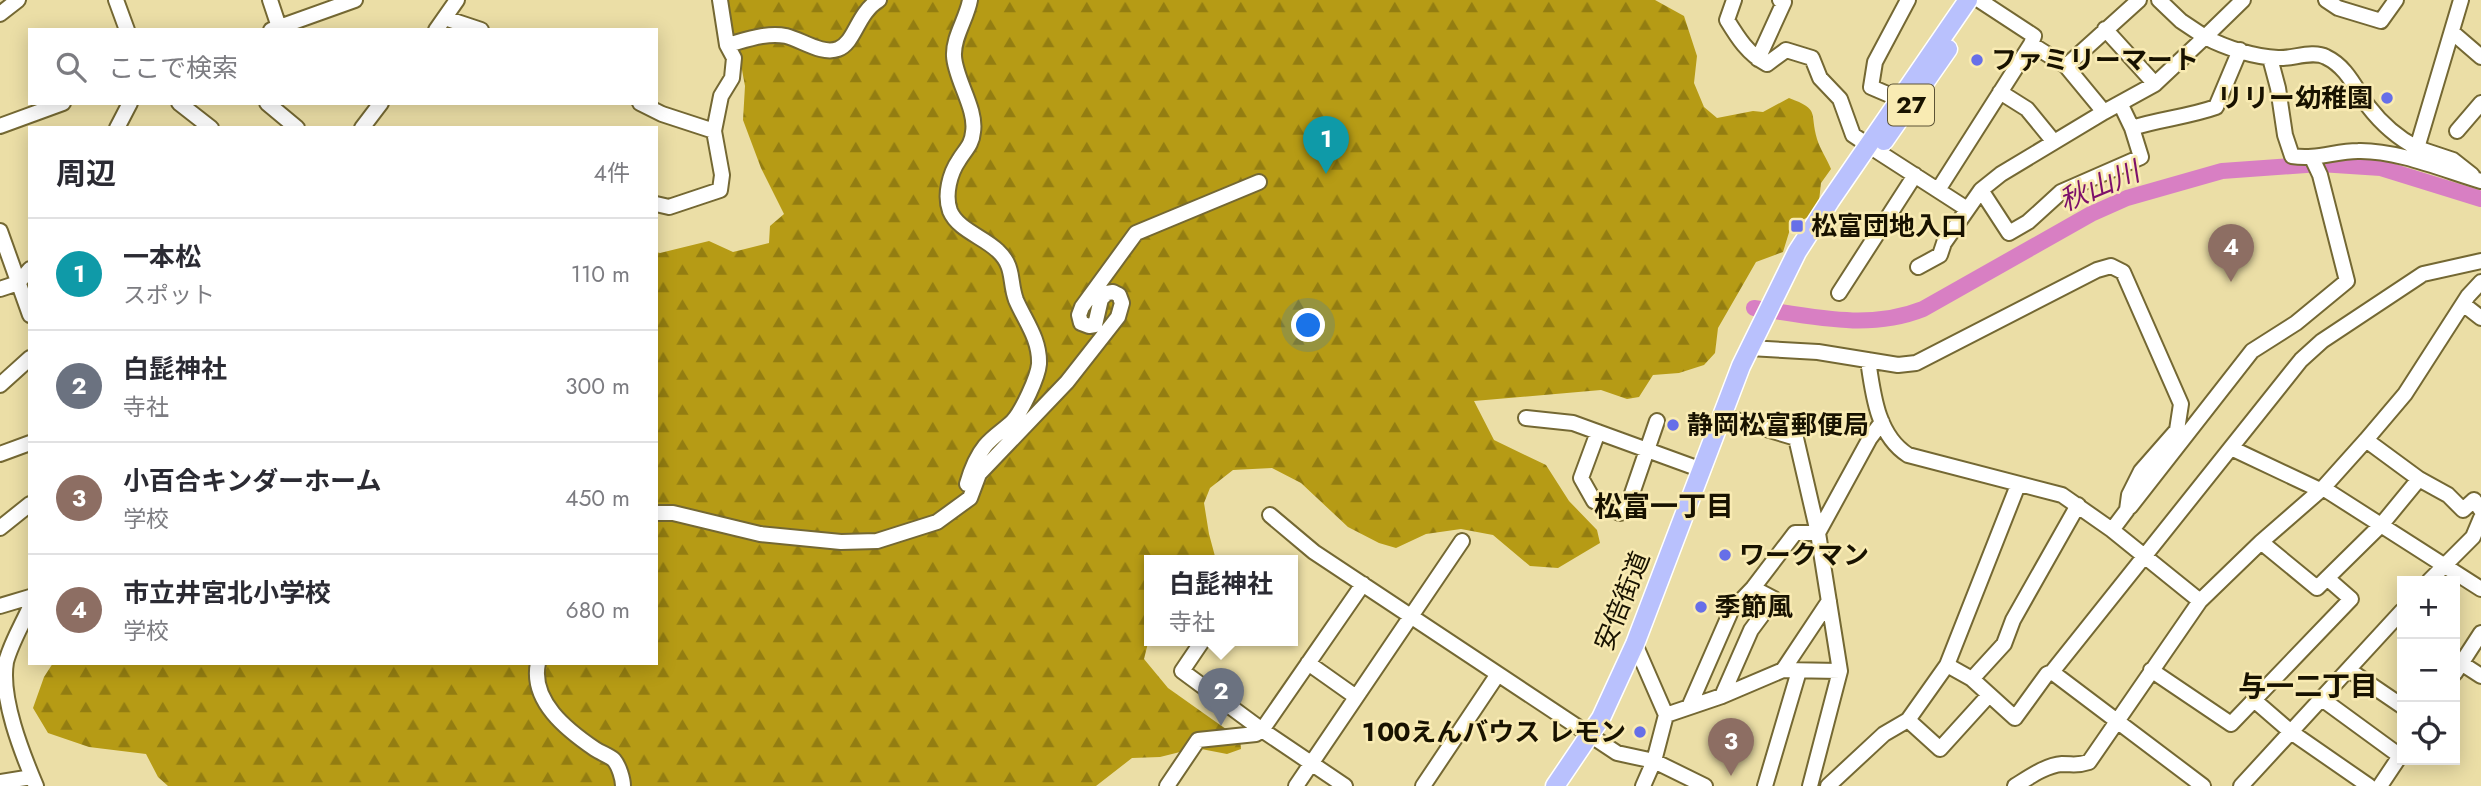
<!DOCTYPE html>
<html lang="ja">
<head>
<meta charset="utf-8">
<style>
	:root { --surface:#fff; --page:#f2f2f3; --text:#2b2b33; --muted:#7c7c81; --line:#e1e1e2; --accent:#666fe8 }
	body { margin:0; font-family:Jost,"Noto Sans JP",sans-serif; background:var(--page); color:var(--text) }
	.controls { position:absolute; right:21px; bottom:21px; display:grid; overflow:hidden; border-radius:0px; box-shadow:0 4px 18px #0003 }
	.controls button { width:63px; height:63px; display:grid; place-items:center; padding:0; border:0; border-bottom:2px solid var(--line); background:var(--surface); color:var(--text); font:35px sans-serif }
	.you { position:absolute; left:1309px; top:326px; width:24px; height:24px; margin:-18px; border:5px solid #fff; border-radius:50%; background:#1a73e8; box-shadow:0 0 0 10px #1a73e833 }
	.badge { display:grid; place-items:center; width:46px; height:46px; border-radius:50%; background:var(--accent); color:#fff; font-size:23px; font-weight:700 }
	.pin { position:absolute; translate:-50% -58px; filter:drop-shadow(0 2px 4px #0008) }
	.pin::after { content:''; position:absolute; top:37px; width:24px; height:21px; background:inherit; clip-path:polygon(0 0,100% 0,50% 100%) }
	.popup { position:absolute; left:1144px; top:555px; width:154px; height:91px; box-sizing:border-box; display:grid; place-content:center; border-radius:0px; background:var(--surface); filter:drop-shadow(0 2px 5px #0005); font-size:23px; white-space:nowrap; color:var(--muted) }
	.popup b { font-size:26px; color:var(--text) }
	.popup::after { content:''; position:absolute; left:50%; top:100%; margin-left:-14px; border:14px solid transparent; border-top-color:var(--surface) }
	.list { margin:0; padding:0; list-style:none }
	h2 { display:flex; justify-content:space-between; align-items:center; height:91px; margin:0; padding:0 28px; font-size:30px }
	h2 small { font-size:23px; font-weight:400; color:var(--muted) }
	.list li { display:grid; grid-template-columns:46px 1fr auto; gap:21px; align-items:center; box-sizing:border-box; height:112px; padding:0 28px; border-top:2px solid var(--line) }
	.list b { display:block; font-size:26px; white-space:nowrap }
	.list p { margin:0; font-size:23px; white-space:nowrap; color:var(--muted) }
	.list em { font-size:23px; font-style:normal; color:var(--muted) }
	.icon { flex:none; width:38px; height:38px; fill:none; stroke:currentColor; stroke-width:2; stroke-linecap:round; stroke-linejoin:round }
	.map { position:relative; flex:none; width:2481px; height:786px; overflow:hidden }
	.search { position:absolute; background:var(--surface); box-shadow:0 4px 18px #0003; left:28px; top:28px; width:630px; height:77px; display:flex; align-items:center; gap:18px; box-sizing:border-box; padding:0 24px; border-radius:0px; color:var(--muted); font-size:26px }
	.panel { position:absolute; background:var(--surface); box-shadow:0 4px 18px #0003; left:28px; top:126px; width:630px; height:539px; border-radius:0px }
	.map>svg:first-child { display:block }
	.forest { fill:url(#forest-firs) }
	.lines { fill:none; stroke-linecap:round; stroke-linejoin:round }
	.river { stroke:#d87fc3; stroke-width:16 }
	.minor-casing { stroke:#746833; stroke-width:18 }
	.major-casing { stroke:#fff; stroke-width:21 }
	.minor { stroke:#fff; stroke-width:14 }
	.major { stroke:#b9c1fd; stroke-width:18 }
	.poi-dot { fill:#666fe8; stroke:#f9ebb3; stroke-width:2.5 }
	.labels { text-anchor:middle; stroke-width:5; stroke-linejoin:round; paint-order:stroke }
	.shield { fill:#f9ebb3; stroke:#5c5336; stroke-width:2 }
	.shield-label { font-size:24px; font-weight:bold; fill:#181200 }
	.poi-label { font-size:26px; font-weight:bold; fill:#181200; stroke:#f9ebb3; text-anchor:start }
	.street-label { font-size:26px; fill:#181200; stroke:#f9ebb3 }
	.water-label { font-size:28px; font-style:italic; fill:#7d106b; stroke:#f9ebb3 }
	.neighbourhood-label { font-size:28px; font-weight:bold; fill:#181200; stroke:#f9ebb3 }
</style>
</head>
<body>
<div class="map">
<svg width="2481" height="786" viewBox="0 0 2481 786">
	<defs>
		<pattern id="forest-firs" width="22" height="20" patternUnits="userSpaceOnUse" patternTransform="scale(1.75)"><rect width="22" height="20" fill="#b69b15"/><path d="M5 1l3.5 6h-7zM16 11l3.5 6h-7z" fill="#937d11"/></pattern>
	</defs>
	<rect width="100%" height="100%" fill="#ebdea6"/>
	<path class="forest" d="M726,0H1655L1684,16L1697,56L1694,83L1704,107L1717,118L1753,111L1763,112L1789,98C1821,110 1809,112 1817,139C1820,149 1827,159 1831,169L1821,183L1819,201L1808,217L1791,226L1783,252L1756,262L1718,328L1715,353L1704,365L1679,373L1653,375L1639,397L1627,399L1601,390L1474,401L1494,440L1546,465L1569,501L1597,530L1600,543L1558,568L1530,566L1493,535L1461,529L1426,534L1396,548L1379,543L1348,527L1301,483L1272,468L1233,470L1210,488L1204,503L1209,534L1216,560H1149V639L1144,659L1168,688L1240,739L1241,749L1227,754L1196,748L1160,757L1132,758L1096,786H168L158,777L146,754L89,747L48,733L33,708L44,677L53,663H656V252L660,253L709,241L733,252L769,243L770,226L784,214L761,168L743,120L745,86L740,59L729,34Z"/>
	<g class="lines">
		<path class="river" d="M1754,308C1811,316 1868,331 1923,309L2091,214L2127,198L2222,171L2320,164L2381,168L2481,199"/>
		<g class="minor-casing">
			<path id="minor" d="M116,0L127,30
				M270,0L279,27
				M1734,0L1727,20C1738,38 1748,54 1767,64L1786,50L1812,58L1820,78L1840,99L1853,135L1868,145
				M1979,0L2034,36L2031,44
				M2159,0L2181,21L2205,37L2243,0
				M2326,0L2338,8L2381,21L2396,0
				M0,14L18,0
				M445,18L481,30
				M2105,29L2155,84
				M271,30L355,0
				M436,30L457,0
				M2452,32L2481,57
				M727,45C746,40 767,32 786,36C802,40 822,55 838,49C855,43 857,13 879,0
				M2270,58L2278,88L2285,135L2292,156C2316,160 2335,151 2358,151C2397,150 2444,170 2481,181
				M1758,59L1784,2L1780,0
				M2066,66L2139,0
				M2000,92L2027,109L2054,142
				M1899,99L1871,87L1875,62L1908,0
				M179,103L211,128
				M267,103L297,128
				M640,103L662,114L714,131
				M2120,103L2132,128C2159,119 2188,117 2216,107L2240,50
				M2104,112L2155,84L2205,37C2226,48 2254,57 2278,58C2292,59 2313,50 2326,57C2347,67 2355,88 2368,106C2381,123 2398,138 2417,148L2461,0
				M0,126L63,103
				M117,128L130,103
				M362,128L381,103
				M2457,131L2481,103
				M2417,148L2453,160L2472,175
				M1877,151L1967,209
				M1981,190L2009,233L2028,222L2061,192L2141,157L2132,128
				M656,204L669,207L720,190L722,175L714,131L721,96L732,78L734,58L727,45L720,0
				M0,231L30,315
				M1918,267L1940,255L1944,243L1981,190L2001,174L2104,112L2066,66L2031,44L1938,190
				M0,289L18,283L30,269
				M1839,293L1915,175
				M2463,304L2481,318
				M1749,348L1818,352L1898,365L1916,363L2097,270L2111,266L2123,272L2181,404L2177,430L2141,471L2129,495L2127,510L2112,530
				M1868,360C1873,394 1877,435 1908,455L2062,495L2112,530L2200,601
				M0,385L30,358
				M1723,416L1796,438L1818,533L1840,671L1810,786
				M1526,418L1573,423L1702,470
				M1598,432L1581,478L1594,501L1620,513L1626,511L1657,421
				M2366,440L2419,479L2448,495L2463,510L2474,500L2481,510
				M2231,448L2320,490
				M0,454L30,443
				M967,484C971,470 976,457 985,446C993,436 1004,430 1013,421C1022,411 1038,377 1039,364C1040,339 1025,321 1016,300C1009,281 1015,267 998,251C984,237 958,230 950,211C944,195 950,173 959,160C965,150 972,145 973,132C977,109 955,79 954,56C953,37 967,18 970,0
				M2323,488L2481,589
				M2130,507L2252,351L2296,323L2347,281L2320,175L2312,158
				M656,513H673L760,534L841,542L877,541L937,522L970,498L979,474L1067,382L1118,317L1122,303L1119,295L1113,292L1107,293L1101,299L1095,325L1089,326L1081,323L1079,315L1082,307L1136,233L1259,182
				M1270,515L1314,552L1617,753L1654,761L1705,786
				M0,528L30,504
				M1818,533L1870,438L1882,422
				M2261,542L2317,588L2382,524L2419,479
				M2429,581L2473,537L2481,518
				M0,606L30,597
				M30,607C22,625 11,643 6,662C0,698 22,753 36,786
				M1203,640L1182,671L1262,730L1345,786
				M1635,644L1666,715L1654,761L1643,786
				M538,663C530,701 567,730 595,749C601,753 610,756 614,760C619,766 623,779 623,786
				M1308,663L1356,697
				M2461,663L2481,676
				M1947,665L1972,679L2015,718L2047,674L2052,672L2301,360L2322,341L2423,274L2481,261
				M1783,670L1829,601
				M2151,670L2231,724L2351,599L2327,578
				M2349,670L2402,706
				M2052,672L2203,786
				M2455,673L2481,633
				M1972,679L2004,644L2013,620L2078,505
				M1722,696L1751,630L1774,599L1753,588
				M2322,699L2400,756
				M2254,700L2291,732L2369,786
				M1689,707L1731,611L1753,588L1795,533H1818
				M1666,715L1722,696L1783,670L1840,671
				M1908,720L1940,749L1989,695
				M0,782L32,777
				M1167,786L1198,740L1256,734L1262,730L1363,584
				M1296,786L1462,541
				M1423,786L1498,674
				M1765,786L1799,671
				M1828,786L1884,734L1908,720L1947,665L2018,485
				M2015,786C2028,778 2046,765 2062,764C2074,764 2077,766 2089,762L2200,601L2261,542L2323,488L2366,440L2405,394L2468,296L2481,282
				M2241,786L2402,611
				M2380,786L2402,753"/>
		</g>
		<g class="major-casing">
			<path id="major" d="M1884,141L1948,49
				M1555,786L1601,718L1635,644L1741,366L1797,252L1830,201L1968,0"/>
		</g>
		<use href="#minor" class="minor"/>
		<use href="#major" class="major"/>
	</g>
	<g class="poi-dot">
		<circle cx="1977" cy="60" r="7"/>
		<circle cx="2387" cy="98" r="7"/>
		<rect x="1790" y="219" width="14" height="14" rx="3.5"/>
		<circle cx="1673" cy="425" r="7"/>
		<circle cx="1725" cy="555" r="7"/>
		<circle cx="1701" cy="607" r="7"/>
		<circle cx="1640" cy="732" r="7"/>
	</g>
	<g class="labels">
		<rect class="shield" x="1888" y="84.5" width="46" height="41" rx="5"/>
		<g class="shield-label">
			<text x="1911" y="113">27</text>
		</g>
		<g class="poi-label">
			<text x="1991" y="69">ファミリーマート</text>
			<text x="2373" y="107" text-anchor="end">リリー幼稚園</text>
			<text x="1811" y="235">松富団地入口</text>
			<text x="1687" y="434">静岡松富郵便局</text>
			<text x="1739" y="564">ワークマン</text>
			<text x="1715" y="616">季節風</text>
			<text x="1626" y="741" text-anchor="end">１００えんバウス レモン</text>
		</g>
		<g class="street-label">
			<text transform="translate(1622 601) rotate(-68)" y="9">安倍街道</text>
		</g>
		<g class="water-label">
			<text transform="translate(2099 186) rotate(-23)" y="10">秋山川</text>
		</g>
		<g class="neighbourhood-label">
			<text x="1664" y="516">松富一丁目</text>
			<text x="2308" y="696">与一二丁目</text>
		</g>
	</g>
</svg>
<div class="controls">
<button>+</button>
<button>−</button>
<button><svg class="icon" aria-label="locate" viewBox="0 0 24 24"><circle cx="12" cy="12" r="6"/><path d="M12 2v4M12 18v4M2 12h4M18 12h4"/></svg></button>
</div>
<div class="you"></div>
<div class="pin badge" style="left:1326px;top:174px;background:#0f9aa8">1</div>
<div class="pin badge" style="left:1221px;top:726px;background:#6b7280">2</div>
<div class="popup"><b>白髭神社</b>寺社</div>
<div class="pin badge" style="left:1731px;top:776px;background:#8d6e63">3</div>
<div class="pin badge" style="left:2231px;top:282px;background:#8d6e63">4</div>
<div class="search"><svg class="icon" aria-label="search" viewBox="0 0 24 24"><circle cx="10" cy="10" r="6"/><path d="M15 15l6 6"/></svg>ここで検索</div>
<section class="panel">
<h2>周辺<small>4件</small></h2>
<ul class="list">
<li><span class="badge" style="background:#0f9aa8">1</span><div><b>一本松</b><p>スポット</p></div><em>110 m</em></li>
<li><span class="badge" style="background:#6b7280">2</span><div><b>白髭神社</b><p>寺社</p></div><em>300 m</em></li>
<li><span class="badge" style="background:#8d6e63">3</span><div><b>小百合キンダーホーム</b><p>学校</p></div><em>450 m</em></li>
<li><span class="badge" style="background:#8d6e63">4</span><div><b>市立井宮北小学校</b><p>学校</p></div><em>680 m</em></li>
</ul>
</section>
</div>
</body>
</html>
